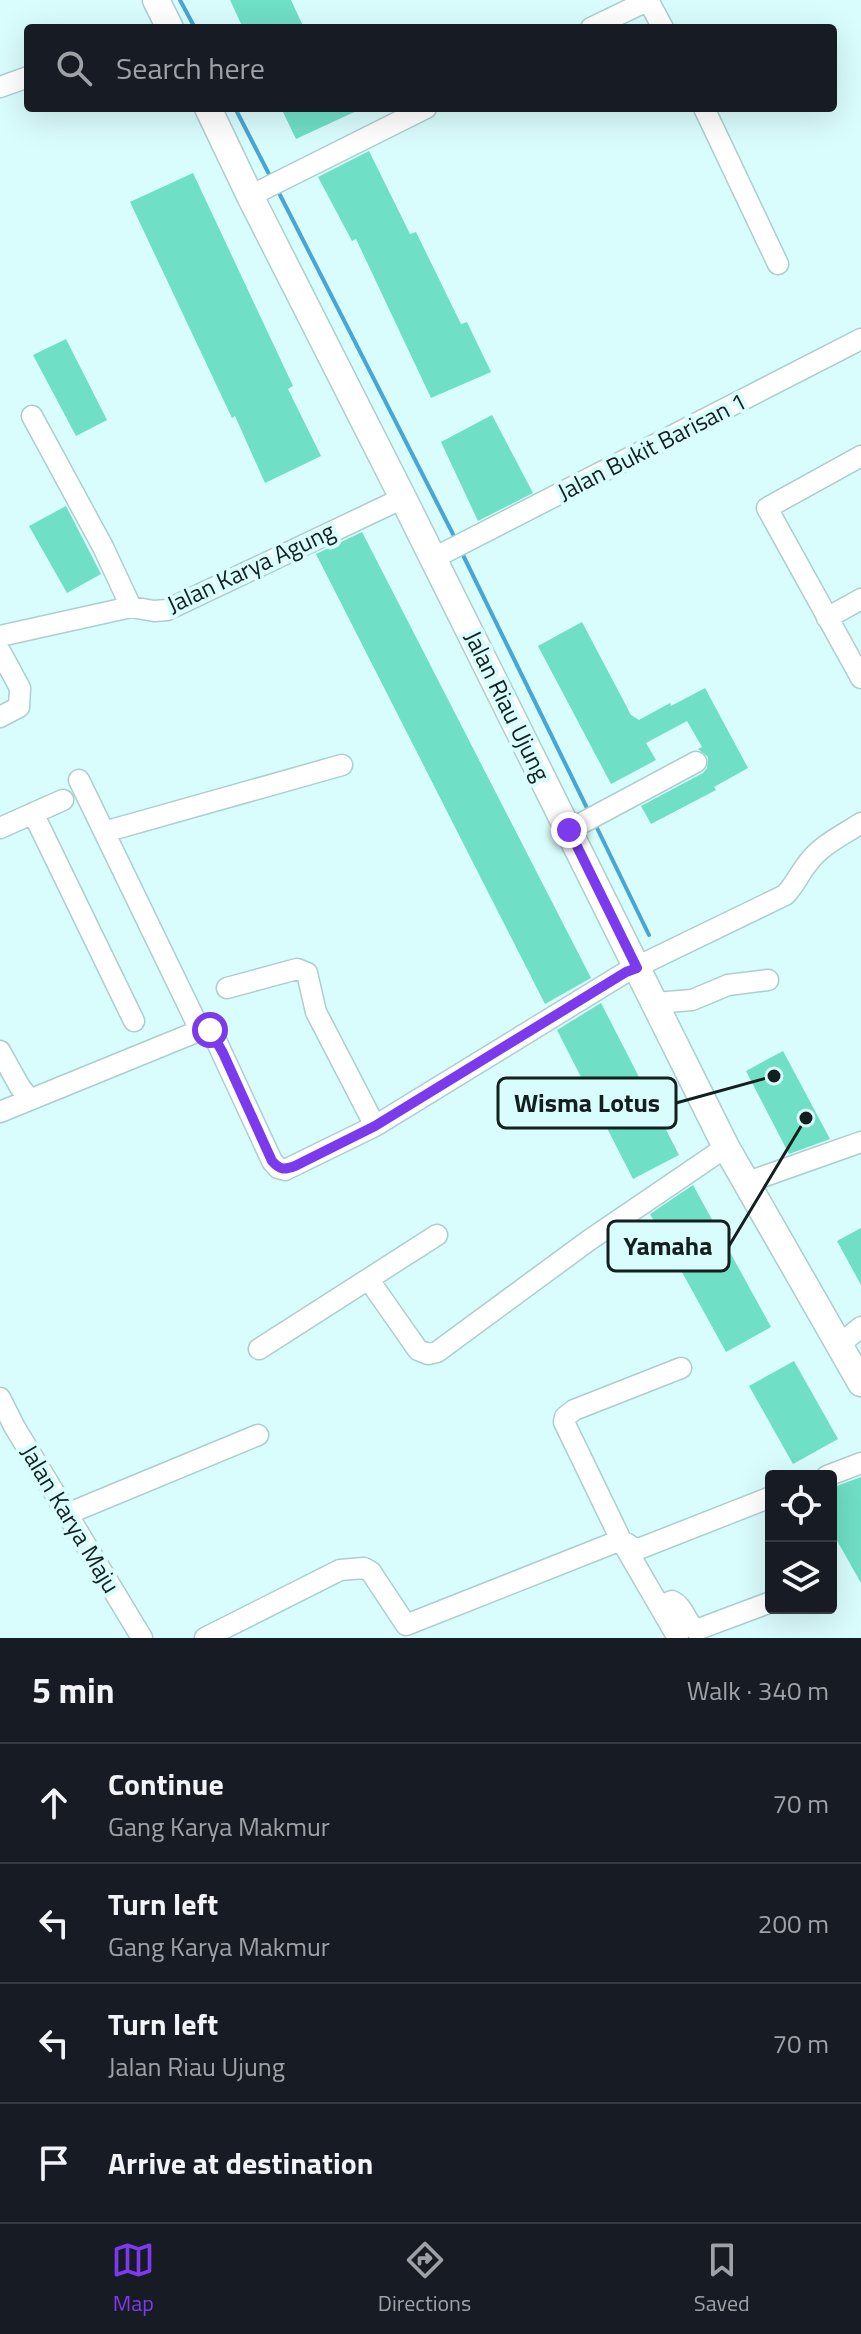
<!DOCTYPE html>
<html lang="en">
<head>
<meta charset="utf-8">
<style>
	:root { --surface:#171b24; --page:#242831; --text:#f1f3f6; --muted:#9ea1a6; --line:#363941; --accent:#7c3aed }
	body { margin:0; font-family:"Titillium Web",sans-serif; background:var(--page); color:var(--text) }
	.controls { position:absolute; right:24px; bottom:24px; display:grid; overflow:hidden; border-radius:8px; box-shadow:0 8px 32px #0002 }
	.controls button { width:72px; height:72px; display:grid; place-items:center; padding:0; border:0; border-bottom:2px solid var(--line); background:var(--surface); color:var(--text); font:40px sans-serif }
	.stop { position:absolute; width:24px; height:24px; margin:-18px; border:6px solid #7c3aed; border-radius:50%; background:#fff }
	.stop.end { background:#7c3aed; border-color:#fff; box-shadow:0 2px 8px #0008 }
	.list { margin:0; padding:0; list-style:none }
	h2 { display:flex; justify-content:space-between; align-items:center; height:104px; margin:0; padding:0 32px; font-size:34px }
	h2 small { font-size:26px; font-weight:400; color:var(--muted) }
	.list li { display:grid; grid-template-columns:52px 1fr auto; gap:24px; align-items:center; box-sizing:border-box; height:120px; padding:0 32px; border-top:2px solid var(--line) }
	.list b { display:block; font-size:30px; white-space:nowrap }
	.list p { margin:0; font-size:26px; white-space:nowrap; color:var(--muted) }
	.list em { font-size:26px; font-style:normal; color:var(--muted) }
	.icon { flex:none; width:44px; height:44px; fill:none; stroke:currentColor; stroke-width:2; stroke-linecap:round; stroke-linejoin:round }
	.map { position:relative; flex:none; width:861px; height:1638px; overflow:hidden }
	.search { position:absolute; background:var(--surface); box-shadow:0 8px 32px #0002; left:24px; right:24px; top:24px; height:88px; display:flex; align-items:center; gap:20px; box-sizing:border-box; padding:0 28px; border-radius:8px; color:var(--muted); font-size:30px }
	.sheet { height:584px; background:var(--surface) }
	nav { display:flex; justify-content:space-around; align-items:center; box-sizing:border-box; height:112px; border-top:2px solid var(--line); background:var(--surface); font-size:22px; color:var(--muted) }
	nav a { display:grid; justify-items:center; gap:4px }
	nav .on { color:var(--accent) }
	.map>svg:first-child { display:block }
	.lines { fill:none; stroke-linecap:round; stroke-linejoin:round }
	.stream { stroke:#49a5d3; stroke-width:4 }
	.building { fill:#6fdfc5 }
	.minor-casing { stroke:#accece; stroke-width:23 }
	.major-casing { stroke:#accece; stroke-width:29 }
	.minor { stroke:#fff; stroke-width:20 }
	.major { stroke:#fff; stroke-width:26 }
	.route { stroke:#7c3aed; stroke-width:10 }
	.labels { text-anchor:middle; stroke-width:8; stroke-linejoin:round; paint-order:stroke }
	.street-label { font-size:24px; fill:#13201f; stroke:#d9fcfc }
	.leader { fill:none; stroke:#13201f; stroke-width:3 }
	.callout-dot { fill:#13201f; stroke:#d9fcfc; stroke-width:3 }
	.callout { fill:#d9fcfc; stroke:#13201f; stroke-width:3 }
	.callout-label { font-size:26px; text-anchor:middle; font-weight:bold; fill:#13201f }
</style>
</head>
<body>
<div class="map">
<svg width="861" height="1638" viewBox="0 0 861 1638">
	<rect width="100%" height="100%" fill="#d9fcfc"/>
	<g class="lines">
		<path class="stream" d="M180,0L195,28
			M235,108L272,180
			M278,191L456,540
			M461,551L587,808
			M597,828L649,935"/>
	</g>
	<path class="building" d="M230,0H291L304,28H243Z
		M281,108H363L296,139Z
		M369,151L410,234L416,232L461,324L467,322L491,372L431,398L356,239L352,241L318,177Z
		M193,173L293,386L288,389L321,456L265,483L235,416L232,418L130,202Z
		M66,339L107,420L76,436L33,355Z
		M492,415L533,493L478,521L441,442Z
		M66,506L101,574L67,593L29,526Z
		M362,532L591,978L545,1004L316,554Z
		M582,622L631,715L639,720L670,703L671,706L705,688L748,768L714,787L716,790L651,824L641,806L703,773L707,768L708,757L698,749L702,747L687,721L646,743L656,760L611,784L538,646Z
		M601,1003L679,1155L633,1179L557,1030Z
		M783,1051L830,1139L789,1154L746,1071Z
		M693,1185L771,1327L726,1352L650,1214Z
		M861,1228V1285L837,1241Z
		M794,1361L838,1439L793,1464L749,1386Z
		M861,1477V1583L831,1530V1488Z"/>
	<g class="lines">
		<g class="minor-casing">
			<path id="minor" d="M648,0L663,28
				M591,28L649,0
				M0,87L28,77
				M704,108L778,264
				M250,196L426,108
				M32,416L103,547L131,607
				M861,456L767,508L861,678
				M434,558L861,339
				M827,618L861,599
				M0,636L131,607L154,611L167,610L403,498
				M0,651L20,688L19,707L0,717
				M79,780L200,1030
				M33,813L134,1021
				M0,828L63,800
				M569,830L696,762
				M104,832L342,765
				M227,988L297,969L307,973L316,1012L375,1126
				M655,1003L692,1000L728,985L768,980
				M0,1051L20,1087L29,1099
				M0,1112L206,1028L214,1036L272,1161L278,1168L285,1170L375,1126L626,972L785,895C795,885 799,874 808,863C821,845 843,835 861,823
				M745,1183L861,1142
				M369,1280L418,1350L428,1354L437,1352L588,1241L726,1147
				M839,1345L861,1327
				M259,1349L437,1235
				M681,1368L574,1410L565,1417L564,1422L621,1540L634,1548H641L771,1497
				M0,1398L14,1426L142,1638
				M827,1476L861,1463
				M67,1514L258,1435
				M660,1606L672,1601C684,1606 686,1623 696,1630L771,1602
				M205,1638L340,1570L364,1568L371,1572L406,1625L621,1540L678,1638"/>
		</g>
		<g class="major-casing">
			<path id="major" d="M156,0L170,28
				M208,108L250,196L403,498L726,1147L861,1383"/>
		</g>
		<use href="#minor" class="minor"/>
		<use href="#major" class="major"/>
	</g>
	<g class="lines">
		<path class="route" d="M210,1030L223,1053L272,1161C280,1170 284,1170 295,1166L375,1126L626,972L637,968L569,830"/>
	</g>
	<g class="labels">
		<g class="street-label">
			<text transform="translate(652 447) rotate(-27)" y="8">Jalan Bukit Barisan 1</text>
			<text transform="translate(251 568) rotate(-25)" y="8">Jalan Karya Agung</text>
			<text transform="translate(507 706) rotate(64)" y="8">Jalan Riau Ujung</text>
			<text transform="translate(70 1519) rotate(59)" y="8">Jalan Karya Maju</text>
		</g>
	</g>
	<path class="leader" d="M774 1076L676 1103M806 1118L729 1246"/>
	<g class="callout-dot">
		<circle cx="774" cy="1076" r="8"/>
		<circle cx="806" cy="1118" r="8"/>
	</g>
	<g class="callout">
		<rect x="498" y="1078" width="178" height="50" rx="8"/>
		<rect x="608" y="1221" width="121" height="50" rx="8"/>
	</g>
	<g class="callout-label">
		<text x="587" y="1112">Wisma Lotus</text>
		<text x="668" y="1255">Yamaha</text>
	</g>
</svg>
<div class="controls">
<button><svg class="icon" aria-label="locate" viewBox="0 0 24 24"><circle cx="12" cy="12" r="6"/><path d="M12 2v4M12 18v4M2 12h4M18 12h4"/></svg></button>
<button><svg class="icon" aria-label="layers" viewBox="0 0 24 24"><path d="M12 4l9 5-9 5-9-5zM3 14l9 5 9-5"/></svg></button>
</div>
<div class="stop" style="left:210px;top:1030px"></div>
<div class="stop end" style="left:569px;top:830px"></div>
<div class="search"><svg class="icon" aria-label="search" viewBox="0 0 24 24"><circle cx="10" cy="10" r="6"/><path d="M15 15l6 6"/></svg>Search here</div>
</div>
<section class="sheet">
<h2>5 min<small>Walk · 340 m</small></h2>
<ul class="list">
<li><svg class="icon" aria-label="ahead" viewBox="0 0 24 24"><path d="M12 20V5M6 11l6-6 6 6"/></svg><div><b>Continue</b><p>Gang Karya Makmur</p></div><em>70 m</em></li>
<li><svg class="icon" aria-label="left" viewBox="0 0 24 24"><path d="M17 20v-9H6M10 6l-5 5 5 5"/></svg><div><b>Turn left</b><p>Gang Karya Makmur</p></div><em>200 m</em></li>
<li><svg class="icon" aria-label="left" viewBox="0 0 24 24"><path d="M17 20v-9H6M10 6l-5 5 5 5"/></svg><div><b>Turn left</b><p>Jalan Riau Ujung</p></div><em>70 m</em></li>
<li><svg class="icon" aria-label="arrive" viewBox="0 0 24 24"><path d="M6 21V4h12l-3 4 3 4H6"/></svg><div><b>Arrive at destination</b></div></li>
</ul>
</section>
<nav>
<a class="on"><svg class="icon" aria-label="map" viewBox="0 0 24 24"><path d="M3 6l6-2 6 2 6-2v14l-6 2-6-2-6 2zM9 4v14M15 6v14"/></svg>Map</a>
<a><svg class="icon" aria-label="directions" viewBox="0 0 24 24"><path d="M12 3l9 9-9 9-9-9zM9 14v-3h6M13 9l2 2-2 2"/></svg>Directions</a>
<a><svg class="icon" aria-label="saved" viewBox="0 0 24 24"><path d="M7 4h10v16l-5-4-5 4z"/></svg>Saved</a>
</nav>
</body>
</html>
